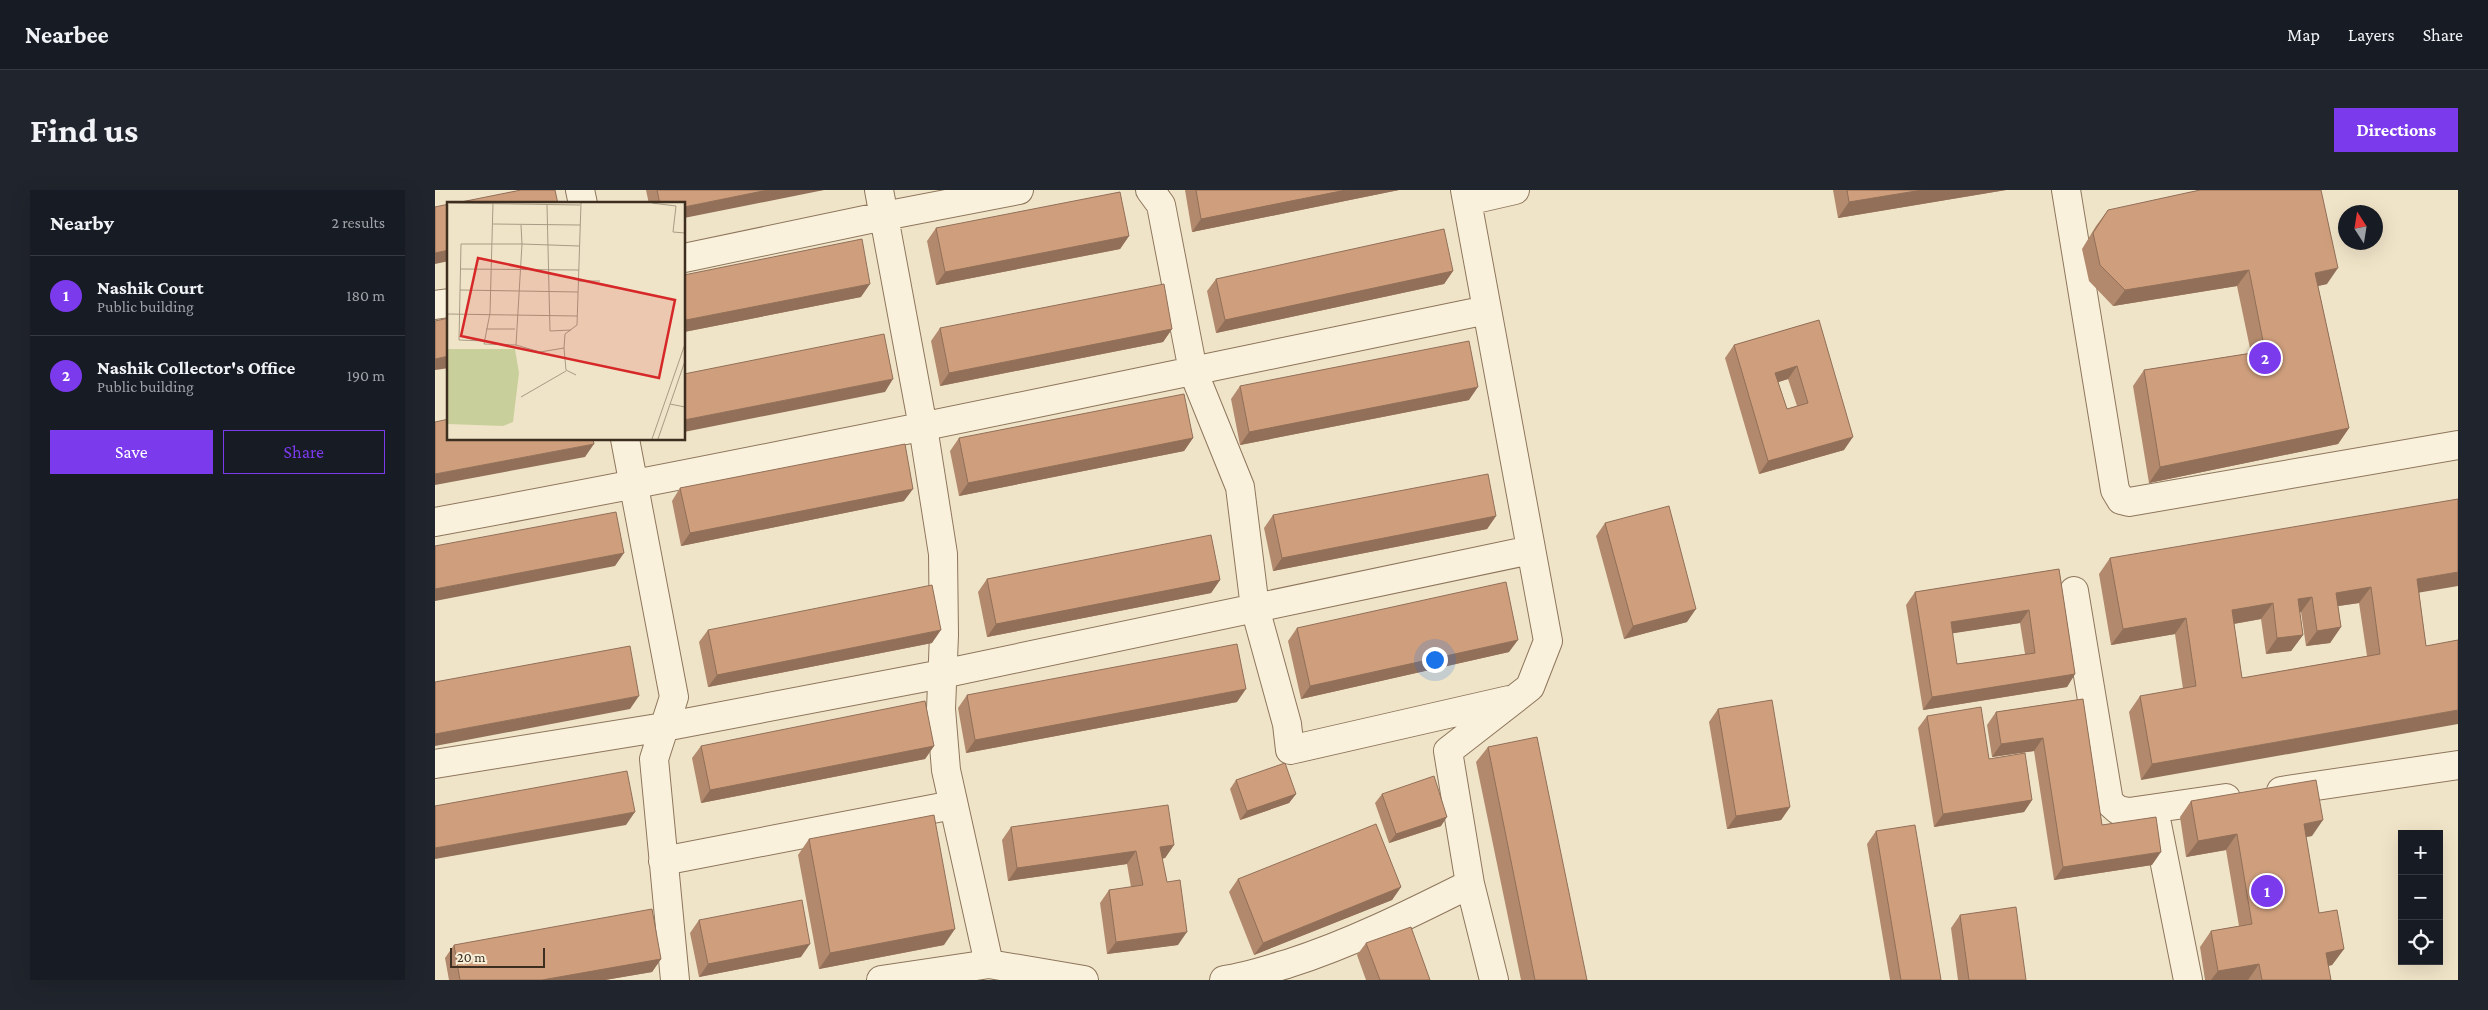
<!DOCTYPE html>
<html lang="en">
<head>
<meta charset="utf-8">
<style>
	:root { --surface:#171b24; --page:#20242c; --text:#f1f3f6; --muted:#9ea1a6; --line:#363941; --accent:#7c3aed }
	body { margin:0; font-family:"Crimson Pro",serif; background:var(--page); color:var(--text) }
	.controls { position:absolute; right:15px; bottom:15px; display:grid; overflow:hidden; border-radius:0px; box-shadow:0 5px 20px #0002 }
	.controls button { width:45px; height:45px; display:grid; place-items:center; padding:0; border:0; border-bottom:1px solid var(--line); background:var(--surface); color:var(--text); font:25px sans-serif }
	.compass { position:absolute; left:1903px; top:15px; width:45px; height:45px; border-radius:50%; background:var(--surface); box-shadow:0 5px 20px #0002; rotate:348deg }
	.scale { position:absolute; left:15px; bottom:12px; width:95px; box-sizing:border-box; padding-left:5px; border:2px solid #3d2e20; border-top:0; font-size:14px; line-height:18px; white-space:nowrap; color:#3d2e20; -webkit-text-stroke:4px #f7eed8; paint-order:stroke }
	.you { position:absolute; left:999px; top:469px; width:18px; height:18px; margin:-12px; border:4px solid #fff; border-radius:50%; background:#1a73e8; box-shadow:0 0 0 8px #1a73e833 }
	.badge { display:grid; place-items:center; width:32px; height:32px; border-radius:50%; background:var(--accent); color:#fff; font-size:16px; font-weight:700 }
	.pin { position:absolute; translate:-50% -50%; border:2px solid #fff; box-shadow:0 1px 5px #0006 }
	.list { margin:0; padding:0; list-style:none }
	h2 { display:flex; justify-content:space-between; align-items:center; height:65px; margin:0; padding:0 20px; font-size:21px }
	h2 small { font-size:16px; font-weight:400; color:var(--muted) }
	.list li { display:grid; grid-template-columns:32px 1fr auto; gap:15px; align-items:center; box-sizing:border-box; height:80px; padding:0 20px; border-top:1px solid var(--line) }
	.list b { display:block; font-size:19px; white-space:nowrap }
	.list p { margin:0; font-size:16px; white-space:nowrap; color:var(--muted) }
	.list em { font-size:16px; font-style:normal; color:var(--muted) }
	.actions { display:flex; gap:10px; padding:15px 20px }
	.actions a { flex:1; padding:11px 0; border:1px solid var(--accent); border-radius:0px; text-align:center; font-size:18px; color:var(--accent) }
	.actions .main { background:var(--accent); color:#fff }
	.icon { flex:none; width:28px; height:28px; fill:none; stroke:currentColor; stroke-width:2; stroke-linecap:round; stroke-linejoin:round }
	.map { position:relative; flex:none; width:2023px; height:790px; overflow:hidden; border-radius:0px }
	header { display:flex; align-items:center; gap:30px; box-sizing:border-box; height:70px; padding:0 25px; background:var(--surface); border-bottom:1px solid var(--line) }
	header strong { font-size:24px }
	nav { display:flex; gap:28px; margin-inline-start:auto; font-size:18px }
	.intro { display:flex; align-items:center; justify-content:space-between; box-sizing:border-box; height:120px; padding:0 30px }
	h1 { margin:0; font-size:35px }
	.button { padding:12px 22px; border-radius:0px; background:var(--accent); color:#fff; font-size:18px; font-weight:700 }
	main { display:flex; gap:30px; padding:0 30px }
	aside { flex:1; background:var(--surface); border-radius:0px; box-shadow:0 5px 20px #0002 }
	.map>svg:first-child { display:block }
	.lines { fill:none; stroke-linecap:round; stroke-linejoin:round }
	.minor-casing { stroke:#8d765c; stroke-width:30 }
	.minor { stroke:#faf1dc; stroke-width:28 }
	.wall { fill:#b2896c; fill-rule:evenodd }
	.shaded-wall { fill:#916f58 }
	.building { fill:#cf9f7d; stroke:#916f58; fill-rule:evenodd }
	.inset-road { fill:none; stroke:#a89b85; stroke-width:1 }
	.view { fill:#d62828; fill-opacity:0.15; stroke:#d62828; stroke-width:2.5 }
	.inset-edge { fill:none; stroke:#3d2e20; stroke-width:2.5 }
</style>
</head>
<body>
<header>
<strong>Nearbee</strong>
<nav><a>Map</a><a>Layers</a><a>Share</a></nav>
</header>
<div class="intro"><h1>Find us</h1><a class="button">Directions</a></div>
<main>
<aside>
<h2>Nearby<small>2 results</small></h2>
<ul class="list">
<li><span class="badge">1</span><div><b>Nashik Court</b><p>Public building</p></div><em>180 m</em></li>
<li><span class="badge">2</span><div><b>Nashik Collector's Office</b><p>Public building</p></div><em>190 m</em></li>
</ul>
<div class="actions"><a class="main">Save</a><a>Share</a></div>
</aside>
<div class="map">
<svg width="2023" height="790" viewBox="0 0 2023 790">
	<rect width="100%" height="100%" fill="#f0e4c8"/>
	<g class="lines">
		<g class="minor-casing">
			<path id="minor" d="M145,0L148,14
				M444,0L488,237L508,364L509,445L506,519L511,580L554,774
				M715,0L726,15L758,181L805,297L820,418L852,534L855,560L1074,510
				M1030,0L1113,451L1095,497L1013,561L1035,694L1059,790
				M1631,0L1680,300L1686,310L1694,312L2023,255
				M1032,11L1080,0
				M249,68L449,26L584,0
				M0,115L14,113
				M190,249L239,507L219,569L240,790
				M0,332C352,267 702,192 1052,120
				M1639,401L1674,612L1683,620L1694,622L1791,608
				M0,574L229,537L507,484L1096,360
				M1846,601L2023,575
				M1719,619L1753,790
				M228,671L518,615
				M446,790L554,774L649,790
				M789,790C811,787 831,780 852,774C915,754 975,724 1035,694"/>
		</g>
		<use href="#minor" class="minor"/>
	</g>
	<path class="wall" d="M211,0H389L249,14H214Z
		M750,0H964L757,42Z
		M1398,0H1571L1403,28Z
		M1673,20L1892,94L1883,96L1914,238L1903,254L1714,293L1698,196L1709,180L1816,163L1802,96L1678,116L1654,91L1647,59L1661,36Z
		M501,38L694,46L685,59L501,95L492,51Z
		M1018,81L1009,94L781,143L772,101L781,89Z
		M249,85L426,107L249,142Z
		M1384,130L1409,260L1324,284L1290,168L1299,155ZM1353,189L1362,216L1352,219L1343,192Z
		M505,138L737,139L728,152L505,196L496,151Z
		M805,196L1034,210L805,255L796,209Z
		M524,248H758L749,261L524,306L515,261Z
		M245,298L469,311L246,356L237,311Z
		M838,325L1061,326L1052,339L838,381L829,338Z
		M1170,333L1252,432L1189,449L1161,346Z
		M1675,368L1984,402L1991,456L1706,590L1694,522L1705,506L1748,499L1740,444L1676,455L1664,384ZM1924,413L1932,466L1807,488L1799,434L1826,429L1831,464L1856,461L1868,445L1864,423L1866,422L1871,456L1895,453L1906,437L1903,416Z
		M1624,379L1640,484L1632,497L1488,520L1471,415L1480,402ZM1585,433L1590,464L1522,474L1517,443Z
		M552,389L785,390L776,403L552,447L543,402Z
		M862,438L1074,462L866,509L853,451Z
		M273,440L497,453L273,497L264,452Z
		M532,505L802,512L531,563L523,518Z
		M1648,509L1667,635L1717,675L1619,690L1599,561L1557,567L1552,535L1561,522Z
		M1283,519L1355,617L1346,630L1292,639L1274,532Z
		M1492,526L1554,569L1597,610L1589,622L1499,637L1483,538Z
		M266,556H499L490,569L266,613L257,568Z
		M1053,557L1152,790H1086L1041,572Z
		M801,590L861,604L854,613L805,630L795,599Z
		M947,604L1006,636L954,653L940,613Z
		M1756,611L1877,646L1871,647L1884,723L1909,759L1897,775L1893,776L1896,790H1770L1765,757L1776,741L1804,736L1791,660L1751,667L1745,627Z
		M576,637L739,655L730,668L727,669L743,755L672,764L665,713L674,700L696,697L692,674L573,691L567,650Z
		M1441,641L1506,790H1455L1432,654Z
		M374,649L509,755L384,779L363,665Z
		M803,689L966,697L957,710L819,765L794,702Z
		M1525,725L1591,790H1523L1516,738Z
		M264,730L366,767L264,787L255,743Z
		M931,753L995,790H931L922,765Z
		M19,755L226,769L217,782L170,790H14L10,768Z"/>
	<path class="shaded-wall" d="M333,0H389L249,28V17Z
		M911,0H964L757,42L766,29Z
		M1487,0H1571L1403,28L1414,12Z
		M694,46L685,59L501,95L510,82Z
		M14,60V71L0,74V63Z
		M1903,78L1892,94L1869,99L1880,83Z
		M1814,80L1802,96L1678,116L1690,100Z
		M1018,81L1009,94L781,143L790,130Z
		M435,94L426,107L249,142V134L251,130Z
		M737,139L728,152L505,196L514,183Z
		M14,166V178L0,180V169Z
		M1362,176L1353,189L1331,196L1340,183Z
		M458,189L450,202L249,242V230Z
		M1043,197L1034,210L805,255L814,242Z
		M1914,238L1903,254L1714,293L1725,277Z
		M1418,247L1409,260L1324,284L1333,271Z
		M758,248L749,261L524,306L533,293Z
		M159,254L150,267L0,295V284Z
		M478,299L469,311L246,356L255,343Z
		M1061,326L1052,339L838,381L847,368Z
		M189,363L180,376L0,411V399Z
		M2023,382V396L1970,405L1982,389Z
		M785,390L776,403L552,447L561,434Z
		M1936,397L1924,413L1890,418L1901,403Z
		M1877,407L1866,422L1851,425L1863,409Z
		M1838,413L1826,429L1786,436L1797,420Z
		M1261,419L1252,432L1189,449L1198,436Z
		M1594,420L1585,433L1507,445L1516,432Z
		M1751,428L1740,444L1676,455L1688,439Z
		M1906,437L1895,453L1871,456L1882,441Z
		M506,440L497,453L273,497L282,485Z
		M1868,445L1856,461L1831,464L1842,448Z
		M1083,450L1074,462L866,509L875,496Z
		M1640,484L1632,497L1488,520L1497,507Z
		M811,499L802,512L531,563L540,550Z
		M204,506L195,519L0,556V544Z
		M2023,520V534L1706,590L1717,574Z
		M1608,548L1599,561L1557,567L1566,554Z
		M499,556L490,569L266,613L275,600Z
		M861,604L854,613L805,630L812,621Z
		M1597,610L1589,622L1499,637L1508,624Z
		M1355,617L1346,630L1292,639L1301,626Z
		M200,622L191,635L0,669V658Z
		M1012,627L1006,636L954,653L961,644Z
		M1888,630L1877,646L1858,649L1869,634Z
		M1802,644L1791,660L1751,667L1763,651Z
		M739,655L730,668L716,670L725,657Z
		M701,661L692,674L573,691L582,678Z
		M1726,662L1717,675L1619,690L1628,677Z
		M966,697L957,710L819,765L828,753Z
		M520,739L509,755L384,779L395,763Z
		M752,742L743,755L672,764L681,752Z
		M375,754L366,767L264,787L273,774Z
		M1909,759L1897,775L1880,779L1891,763Z
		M226,769L217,782L170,790H107Z
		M1824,774L1813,790H1776L1783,781Z"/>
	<path class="building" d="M86,0H120L123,14H16Z
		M222,0H333L249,17V14H225Z
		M761,0H911L766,29Z
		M1412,0H1487L1414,12Z
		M1765,0H1886L1903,78L1880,83L1914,238L1725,277L1709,180L1830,161L1814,80L1690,100L1665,75L1658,43L1673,20Z
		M685,2L694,46L510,82L501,38Z
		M14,14V60L0,63V17Z
		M1009,39L1018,81L790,130L781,89Z
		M427,49L435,94L251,130L249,117V85Z
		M729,94L737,139L514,183L505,138Z
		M14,128V166L0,169V131Z
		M1384,130L1418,247L1333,271L1299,155ZM1362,176L1373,213L1352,219L1340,183Z
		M449,144L458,189L249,230V184Z
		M1034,151L1043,197L814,242L805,196Z
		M749,204L758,248L533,293L524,248Z
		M14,229V249H158L159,254L0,284V232Z
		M470,254L478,299L255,343L245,298Z
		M1053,284L1061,326L847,368L838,325Z
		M2023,309V382L1982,389L1991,456L2023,450V520L1717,574L1705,506L1761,496L1751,428L1688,439L1675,368ZM1936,397L1945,464L1807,488L1797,420L1838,413L1842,448L1868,445L1863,409L1877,407L1882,441L1906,437L1901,403Z
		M1234,316L1261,419L1198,436L1170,333Z
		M181,322L189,363L0,399V356Z
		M776,345L785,390L561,434L552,389Z
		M1624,379L1640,484L1497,507L1480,402ZM1594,420L1600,463L1522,474L1516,432Z
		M1071,392L1083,450L875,496L862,438Z
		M497,395L506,440L282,485L273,440Z
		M802,454L811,499L540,550L532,505Z
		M195,456L204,506L0,544V492Z
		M1648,509L1667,635L1721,627L1726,662L1628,677L1608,548L1566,554L1561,522Z
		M1337,510L1355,617L1301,626L1283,519Z
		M490,511L499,556L275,600L266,556Z
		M1546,517L1554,569L1590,563L1597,610L1508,624L1492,526Z
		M1102,547L1152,790H1100L1053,557Z
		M850,573L861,604L812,621L801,590Z
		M192,581L200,622L0,658V616Z
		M999,586L1012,627L961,644L947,604Z
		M1881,590L1888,630L1869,634L1884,723L1902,720L1909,759L1891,763L1896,790H1827L1824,774L1783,781L1776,741L1817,734L1802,644L1763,651L1756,611Z
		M733,615L739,655L725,657L732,692L745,690L752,742L681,752L674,700L708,695L701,661L582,678L576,637Z
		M499,625L520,739L395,763L374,649Z
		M941,634L966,697L828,753L803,689Z
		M1480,635L1506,790H1466L1441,641Z
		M367,710L375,754L273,774L264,730Z
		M1581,717L1591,790H1534L1525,725Z
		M217,719L226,769L107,790H25L19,755Z
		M976,737L995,790H945L931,753Z"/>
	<g transform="translate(12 12)">
		<rect width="238" height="238" fill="#f0e4c8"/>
		<path d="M0,147H68L72,171L66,220L56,224L0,222Z" fill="#c9cf9b"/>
		<path class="inset-road" d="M2,1L133,3M46,1L43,111L37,142L69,143L93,150L117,146M205,1L229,4L226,30L238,31M100,3L103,129L124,128M46,22L133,23M13,67L132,68M131,79H153M13,88L131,90M0,112L130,114M39,127H68M38,139L12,138L14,42H75L74,23M69,143L75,42L132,44M129,173L119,168L117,146L118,132L130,123L134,1M74,195L119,169M223,202L238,205M205,237L238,142M211,237L238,159"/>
		<path class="view" d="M31,56L228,98L212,176L14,134Z"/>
		<rect width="238" height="238" class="inset-edge"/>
	</g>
</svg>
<div class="controls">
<button>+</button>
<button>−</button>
<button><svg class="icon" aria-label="locate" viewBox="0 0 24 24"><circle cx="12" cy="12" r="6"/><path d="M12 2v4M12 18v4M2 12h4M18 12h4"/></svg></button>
</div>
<svg class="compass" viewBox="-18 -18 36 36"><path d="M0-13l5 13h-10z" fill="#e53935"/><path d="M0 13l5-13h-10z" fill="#9ea1a6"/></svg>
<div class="scale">20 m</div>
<div class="you"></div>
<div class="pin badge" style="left:1832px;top:701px">1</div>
<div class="pin badge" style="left:1830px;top:168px">2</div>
</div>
</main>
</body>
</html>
